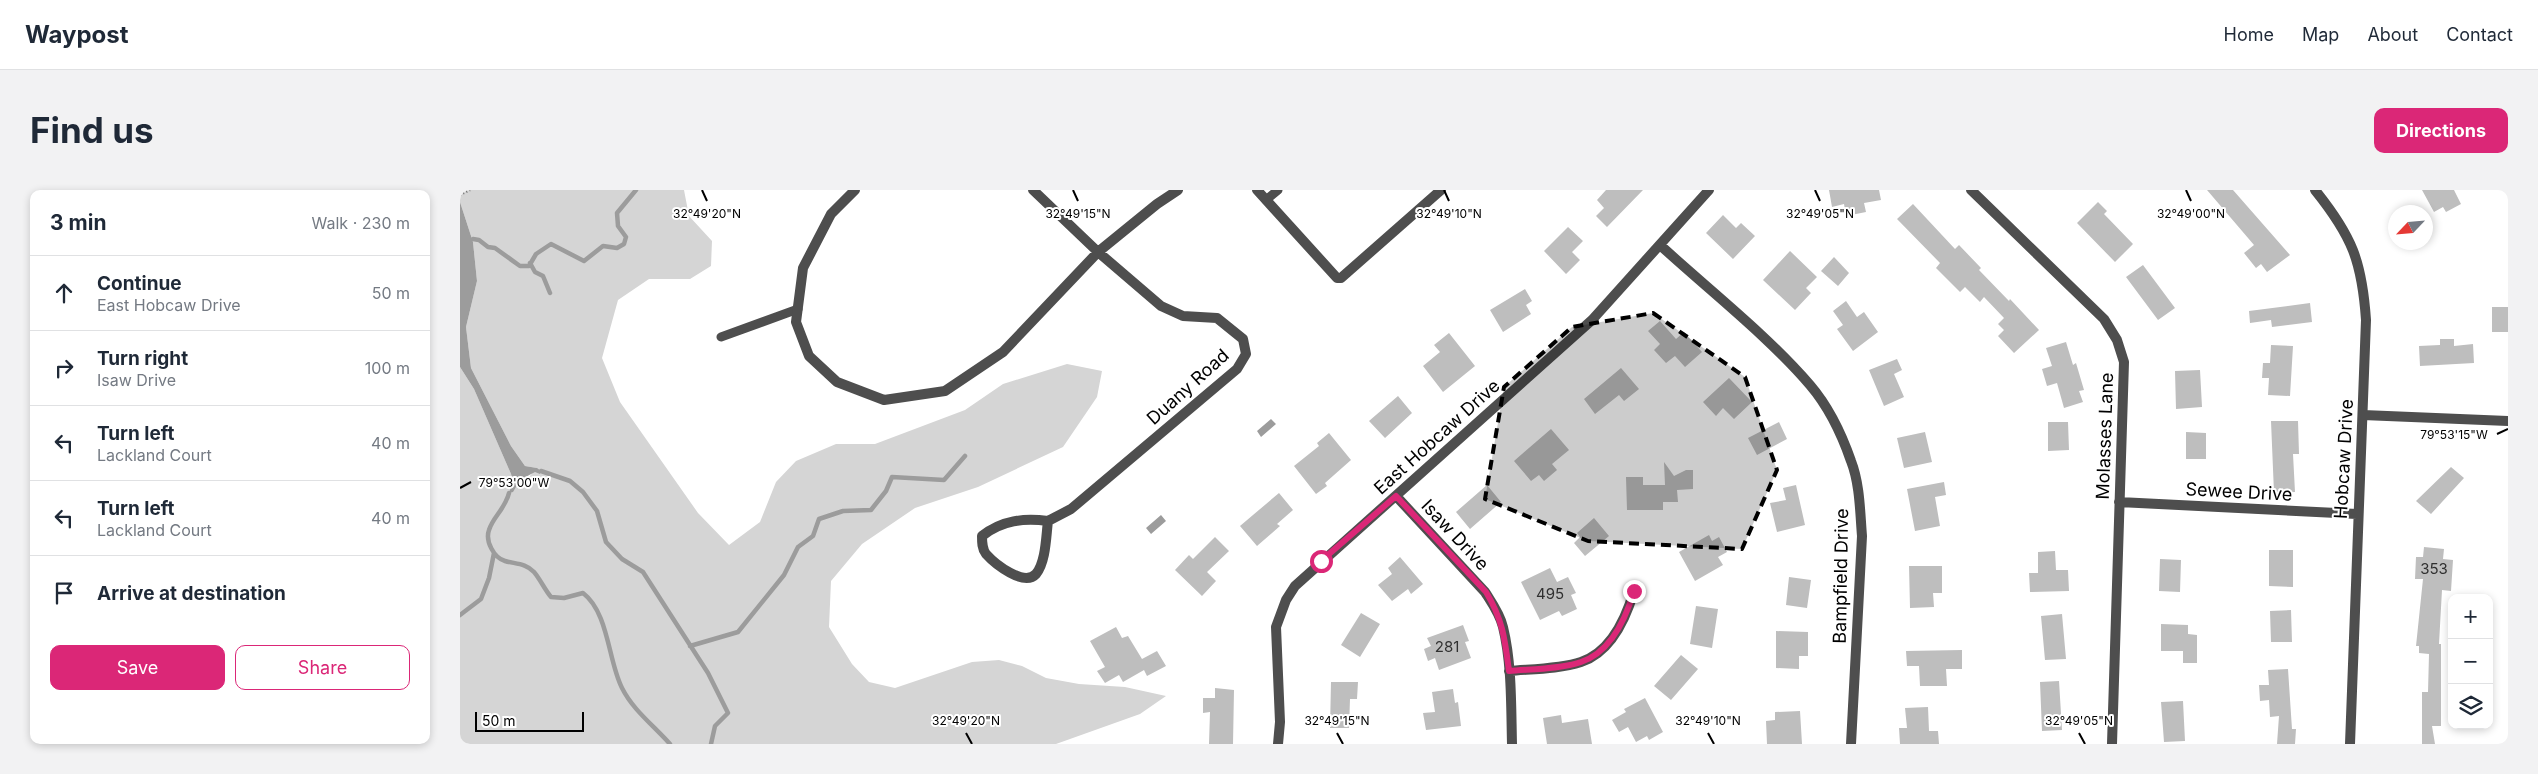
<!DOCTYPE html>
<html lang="en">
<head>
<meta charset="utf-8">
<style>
	:root { --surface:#fff; --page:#f2f2f3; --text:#1f2937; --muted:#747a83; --line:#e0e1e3; --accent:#db2777 }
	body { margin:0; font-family:Inter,sans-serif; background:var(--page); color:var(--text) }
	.controls { position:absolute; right:15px; bottom:15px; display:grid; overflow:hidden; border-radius:10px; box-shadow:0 2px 8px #0003 }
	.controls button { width:45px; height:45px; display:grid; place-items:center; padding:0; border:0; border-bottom:1px solid var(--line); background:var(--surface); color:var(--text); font:25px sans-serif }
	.compass { position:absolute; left:1928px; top:15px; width:45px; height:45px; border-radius:50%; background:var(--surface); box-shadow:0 2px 8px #0003; rotate:244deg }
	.scale { position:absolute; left:15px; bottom:12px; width:109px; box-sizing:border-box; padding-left:5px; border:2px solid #000; border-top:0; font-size:14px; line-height:18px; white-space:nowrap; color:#000; -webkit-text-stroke:4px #fff; paint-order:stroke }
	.stop { position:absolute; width:15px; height:15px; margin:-11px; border:4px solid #db2777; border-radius:50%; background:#fff }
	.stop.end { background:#db2777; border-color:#fff; box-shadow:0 1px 5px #0008 }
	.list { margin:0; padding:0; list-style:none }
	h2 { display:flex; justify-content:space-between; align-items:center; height:65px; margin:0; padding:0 20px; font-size:21px }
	h2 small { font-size:16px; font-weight:400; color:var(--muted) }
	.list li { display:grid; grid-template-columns:32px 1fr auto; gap:15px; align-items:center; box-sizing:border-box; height:75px; padding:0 20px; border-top:1px solid var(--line) }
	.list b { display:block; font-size:19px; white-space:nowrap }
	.list p { margin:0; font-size:16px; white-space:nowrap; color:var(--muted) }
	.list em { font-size:16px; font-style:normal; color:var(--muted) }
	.actions { display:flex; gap:10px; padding:15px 20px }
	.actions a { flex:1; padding:11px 0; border:1px solid var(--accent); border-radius:10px; text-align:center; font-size:18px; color:var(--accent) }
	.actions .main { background:var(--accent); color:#fff }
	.icon { flex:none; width:28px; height:28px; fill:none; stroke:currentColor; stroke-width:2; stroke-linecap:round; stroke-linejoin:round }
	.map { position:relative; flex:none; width:2048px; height:554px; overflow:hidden; border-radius:10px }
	header { display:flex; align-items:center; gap:30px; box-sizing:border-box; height:70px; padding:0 25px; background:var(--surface); border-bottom:1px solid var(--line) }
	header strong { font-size:24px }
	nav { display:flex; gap:28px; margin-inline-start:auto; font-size:18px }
	.intro { display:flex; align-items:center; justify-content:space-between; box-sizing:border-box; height:120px; padding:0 30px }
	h1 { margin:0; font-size:35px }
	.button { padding:12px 22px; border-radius:10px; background:var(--accent); color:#fff; font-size:18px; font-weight:700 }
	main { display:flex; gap:30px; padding:0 30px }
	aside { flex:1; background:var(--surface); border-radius:10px; box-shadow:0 2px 8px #0003 }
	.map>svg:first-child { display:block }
	.green { fill:#d5d5d5 }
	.water { fill:#9c9c9c }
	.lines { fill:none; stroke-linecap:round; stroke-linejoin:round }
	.stream { stroke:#9c9c9c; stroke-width:4.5 }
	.building { fill:#bebebe }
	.path { stroke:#707070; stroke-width:2.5; stroke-dasharray:1 2.5; stroke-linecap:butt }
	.service { stroke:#4e4e4e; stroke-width:9 }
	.minor { stroke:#4e4e4e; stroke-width:10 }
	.route { stroke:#db2777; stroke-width:6 }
	.marked { fill:#000; fill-opacity:0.2; stroke:#000; stroke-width:4; stroke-dasharray:10 6; stroke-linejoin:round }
	.ticks { fill:none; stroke:#000; stroke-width:2 }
	.labels { text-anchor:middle; stroke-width:4; stroke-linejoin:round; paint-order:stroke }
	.number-label { font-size:15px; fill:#303030 }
	.street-label { font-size:18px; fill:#000; stroke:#fff }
	.ticks-label { font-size:12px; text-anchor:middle; fill:#000; stroke:#fff; stroke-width:4; stroke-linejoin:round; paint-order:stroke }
</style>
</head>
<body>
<header>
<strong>Waypost</strong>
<nav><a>Home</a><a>Map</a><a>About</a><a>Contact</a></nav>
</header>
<div class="intro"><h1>Find us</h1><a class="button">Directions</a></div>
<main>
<aside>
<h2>3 min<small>Walk · 230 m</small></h2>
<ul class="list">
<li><svg class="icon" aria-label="ahead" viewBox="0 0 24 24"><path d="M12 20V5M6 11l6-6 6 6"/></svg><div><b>Continue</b><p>East Hobcaw Drive</p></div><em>50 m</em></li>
<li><svg class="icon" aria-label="right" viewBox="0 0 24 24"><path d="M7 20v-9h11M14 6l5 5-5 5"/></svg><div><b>Turn right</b><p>Isaw Drive</p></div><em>100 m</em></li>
<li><svg class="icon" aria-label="left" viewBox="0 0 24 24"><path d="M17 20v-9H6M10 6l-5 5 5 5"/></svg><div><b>Turn left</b><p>Lackland Court</p></div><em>40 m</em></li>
<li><svg class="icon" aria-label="left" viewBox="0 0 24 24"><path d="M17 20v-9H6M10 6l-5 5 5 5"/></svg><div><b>Turn left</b><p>Lackland Court</p></div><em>40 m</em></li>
<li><svg class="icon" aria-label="arrive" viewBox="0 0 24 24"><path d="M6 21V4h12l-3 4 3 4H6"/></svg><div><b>Arrive at destination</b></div></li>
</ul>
<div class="actions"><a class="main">Save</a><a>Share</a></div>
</aside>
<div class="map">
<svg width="2048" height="554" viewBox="0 0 2048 554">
	<rect width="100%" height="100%" fill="#fff"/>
	<path class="green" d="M0,0H224L229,26L252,51L251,76L230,89H189L158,110L142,168L160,212L238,323L269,355L300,332L316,292L336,271L376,254H415L505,220L543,194L607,174L642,181L637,207L603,257L518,297L455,318L402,354L371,391L369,437L392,474L409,492L435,498L512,472L539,470L562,476L586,488L619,494L665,497L706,506L680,524L596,554H0V177L14,199L51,284L53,291L50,298L69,287L77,278L65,276L51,256L11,178L6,137L17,91L13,52L0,12Z"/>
	<path class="water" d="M0,12L13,52L17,91L6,137L11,178L51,256L65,276L77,278L81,281L80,284L75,282L60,290L53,302L49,303L53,291L51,284L14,199L0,177Z
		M811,229L816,234L801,247L797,241Z
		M701,325L706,331L691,344L686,338Z"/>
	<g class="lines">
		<path class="stream" d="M13,49L19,50L28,57L35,58L60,76H69L76,64L91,54L124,71L143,56L157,58L164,54L166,47L158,36L157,23L176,0
			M70,73L75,82L83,86L90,103
			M81,281L110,291L123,302L137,321L146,352L162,369L183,382L248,483L268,523L255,536L251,554
			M49,303C45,319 33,327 29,340C25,351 34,368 45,371C55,374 66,373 74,382C80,389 85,400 91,407L104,408L123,403C149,423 148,471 162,498C173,520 193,535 210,554
			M0,425L21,409L29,388L34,363
			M230,456L278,442L324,385L338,357L353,346L359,329L383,321L411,320L426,301L432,287L484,290L505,266"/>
	</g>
	<path class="building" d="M1146,0H1183L1147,37L1136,26L1144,18L1137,10Z
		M1369,0H1419L1421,10L1404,13L1406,22L1386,26L1384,14L1372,17Z
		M1747,0H1773L1830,65L1807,82L1801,74L1796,78L1784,63L1794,55Z
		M1962,0H1994L2001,14L1986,22L1983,17L1974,22Z
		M1638,12L1647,21L1644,24L1673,54L1655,72L1617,33Z
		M1453,14L1495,59L1499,55L1521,78L1519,80L1549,111L1550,109L1579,140L1554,163L1538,146L1544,140L1538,134L1544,128L1524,107L1520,112L1505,97L1500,102L1476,78L1480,73L1437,29Z
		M1263,25L1276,38L1281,33L1295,46L1273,69L1246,43Z
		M1108,37L1123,51L1112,62L1120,70L1106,84L1084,61Z
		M1330,61L1357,87L1346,98L1351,103L1335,120L1303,90Z
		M1374,67L1389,83L1378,96L1361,81Z
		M1683,75L1715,118L1698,130L1666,87Z
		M1065,99L1072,111L1066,115L1071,124L1043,142L1030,120Z
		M1386,111L1397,127L1404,122L1418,142L1393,161L1377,139L1383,135L1373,121Z
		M1850,113L1852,132L1812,137L1811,130L1790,133L1789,121Z
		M2032,117H2048V142H2032Z
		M1200,131L1216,149L1224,142L1242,162L1225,177L1215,166L1206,173L1194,160L1200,154L1188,141Z
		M989,143L1015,176L983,202L963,176L980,162L974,155Z
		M1980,149H1994V156L2013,154L2014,173L1960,176L1959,156L1980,155Z
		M1606,152L1613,175L1616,173L1624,200L1619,201L1623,212L1604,218L1597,193L1587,196L1582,179L1592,176L1586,158Z
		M1811,155L1833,156L1830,206L1808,205L1809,188H1802L1803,173H1810Z
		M1437,169L1442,180L1434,184L1444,207L1424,216L1409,180Z
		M1161,178L1179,199L1164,211L1159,205L1135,224L1124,209Z
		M1740,180L1742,217L1716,219L1715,181Z
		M1269,188L1292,212L1274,229L1263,218L1256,226L1243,212Z
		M938,206L952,223L925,248L909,231Z
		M1811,231H1838L1839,264H1833L1835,302L1814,303Z
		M1319,232L1327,249L1297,265L1288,248Z
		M1588,232H1608L1609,260L1588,261Z
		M1091,239L1109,260L1092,274L1097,280L1084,291L1079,285L1071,291L1054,271Z
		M1465,242L1472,272L1444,278L1437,248Z
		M1726,242L1746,243V269H1726Z
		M869,243L891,270L865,293L867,296L856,304L834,276L859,256L857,253Z
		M1204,272L1214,286L1226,280H1233V299L1217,300L1218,312H1203V320H1167L1166,287H1183V295H1205Z
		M1991,277L2004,288L1971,324L1956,311Z
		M1484,292L1486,305L1475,307L1480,336L1455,341L1447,299Z
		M1027,295L1041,312L1010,339L996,322Z
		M1336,295L1345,335L1317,342L1310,313L1326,310L1323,298Z
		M819,303L833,320L817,334L820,336L797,356L780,336Z
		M1134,328L1149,346L1125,366L1114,353L1120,347L1117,343Z
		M1249,345L1252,351L1259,347L1267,362L1258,367L1263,375L1235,391L1219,362Z
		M755,347L769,361L747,382L756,391L742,406L715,380L729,365L733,369Z
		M1964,357L1984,359L1983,369L1993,370L1991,401L1982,400L1979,454H1981V536H1972L1975,554H1962V502H1968L1969,464L1959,463V456H1956L1963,389H1955L1956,367H1963Z
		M1809,360H1833V397L1809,396Z
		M1595,361L1596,380H1608L1609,401L1570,402L1569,383H1578V362Z
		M940,367L963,394L951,404L948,399L932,411L918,395L932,384L928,378Z
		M1700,369L1721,370L1720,402L1699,401Z
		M1449,376H1482V403H1473L1474,417L1450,418Z
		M1090,378L1097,392L1108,387L1116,403L1111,405L1117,419L1102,426L1099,421L1080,430L1061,392Z
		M1329,387L1351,390L1347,418L1326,415Z
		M1236,416L1258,419L1252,458L1230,454Z
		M1831,420L1832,452H1811L1810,421Z
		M901,423L920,434L900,467L881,455Z
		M1602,424L1606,469L1585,470L1581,426Z
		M1701,434L1728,435V444L1737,445V473H1723V461H1701Z
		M1003,435L1009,451L1005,452L1011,468L979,480L975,468L968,471L964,459L971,456L967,448Z
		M656,437L662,448L668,446L682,469L697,461L706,476L687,486L684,480L663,492L659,485L645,493L637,481L645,477L630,451Z
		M1316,441L1348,442V466H1339V479L1316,478Z
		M1502,460V479H1486L1487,496H1460L1459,476H1447L1446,461Z
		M1221,465L1238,479L1211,510L1194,496Z
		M1828,479L1832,539H1836L1835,554H1817L1819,526L1810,527L1809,510L1800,511L1799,495H1809L1808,480Z
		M1599,491L1602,540L1582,541L1580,492Z
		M871,492H898L897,509H890L889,538H870Z
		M755,498L774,500L773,554H749L750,522L743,523V508H755Z
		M993,499L995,513L998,512L1001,536L966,540L963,523L975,522L972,502Z
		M1185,508L1203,542L1189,550L1187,546L1176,552L1168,537L1159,542L1152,530L1166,522L1164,519Z
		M1723,511L1725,551L1704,552L1701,512Z
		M1468,517L1469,541H1478L1479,554H1440L1439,538H1447L1445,518Z
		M1340,521L1342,554H1307L1306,531L1315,530V522Z
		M1101,525L1102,533L1128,529L1132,554H1087L1083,528Z"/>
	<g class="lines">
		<path class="path" d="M0,5L10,0"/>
		<path class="service" d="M806,10L818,0
			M261,147L338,119"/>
		<path class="minor" d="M395,0L371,24L343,78L336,132L349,166L377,192L424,210L485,201L543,162L638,62L697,14L718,0
			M573,0L638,62L701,116L723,126L757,128L783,149L786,164L777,179L611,319L588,331C586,346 586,372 576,384C564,397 535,374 526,364C522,359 522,352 522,346C542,330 564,328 588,331
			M797,0L877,88H881L981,0
			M1511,0L1644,129L1657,150L1664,172L1652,554
			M1855,0C1892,46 1902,71 1906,130L1890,554
			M1200,55C1249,100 1307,145 1350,195C1368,216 1382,245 1391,271C1400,294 1400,322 1402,346L1391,554
			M1903,225L2048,231
			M936,306L1025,402C1032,413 1040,424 1043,437C1052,474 1051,516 1052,554
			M1659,312L1897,324
			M1049,481C1072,479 1100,479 1121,472C1151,462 1166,428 1174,401
			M818,554L820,532L816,437L826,410L835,396L1132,130L1249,0"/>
	</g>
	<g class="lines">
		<path class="route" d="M861,371L936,306L1026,402C1043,430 1045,450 1049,481C1071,479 1101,479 1121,472C1151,462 1166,428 1174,401"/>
	</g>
	<path class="marked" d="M1193,123L1285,187L1317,280L1282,359L1128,351L1025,309L1044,197L1112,137Z"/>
	<path class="ticks" d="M242,0L247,11M613,0L618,11M984,0L989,11M1355,0L1360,11M1726,0L1731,11M2037,244L2048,239M0,298L11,292M506,543L512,554M877,543L883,554M1248,543L1254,554M1619,543L1625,554"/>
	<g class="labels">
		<g class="number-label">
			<text x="1974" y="384">353</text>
			<text x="1090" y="409">495</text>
			<text x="987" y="462">281</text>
		</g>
		<g class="street-label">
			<text transform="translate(728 197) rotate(-42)" y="6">Duany Road</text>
			<text transform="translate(1645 246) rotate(-88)" y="6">Molasses Lane</text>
			<text transform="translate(977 247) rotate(-42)" y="6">East Hobcaw Drive</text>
			<text transform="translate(1884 269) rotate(-87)" y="6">Hobcaw Drive</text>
			<text transform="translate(1779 302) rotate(3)" y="6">Sewee Drive</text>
			<text transform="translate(995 345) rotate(47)" y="6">Isaw Drive</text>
			<text transform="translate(1381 386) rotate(-89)" y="6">Bampfield Drive</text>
		</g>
	</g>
	<g class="ticks-label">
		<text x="247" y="28">32°49'20"N</text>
		<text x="989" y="28">32°49'10"N</text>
		<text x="1360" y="28">32°49'05"N</text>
		<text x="618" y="28">32°49'15"N</text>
		<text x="1731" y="28">32°49'00"N</text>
		<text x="1994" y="249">79°53'15"W</text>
		<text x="54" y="297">79°53'00"W</text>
		<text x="506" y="535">32°49'20"N</text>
		<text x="877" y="535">32°49'15"N</text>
		<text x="1248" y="535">32°49'10"N</text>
		<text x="1619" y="535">32°49'05"N</text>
	</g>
</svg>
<div class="controls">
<button>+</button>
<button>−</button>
<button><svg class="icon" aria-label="layers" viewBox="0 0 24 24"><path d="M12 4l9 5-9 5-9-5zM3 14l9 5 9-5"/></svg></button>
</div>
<svg class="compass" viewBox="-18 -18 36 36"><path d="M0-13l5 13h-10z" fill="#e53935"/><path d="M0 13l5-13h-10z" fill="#747a83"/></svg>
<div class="scale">50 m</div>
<div class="stop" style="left:861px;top:371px"></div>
<div class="stop end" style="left:1174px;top:401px"></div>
</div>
</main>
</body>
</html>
